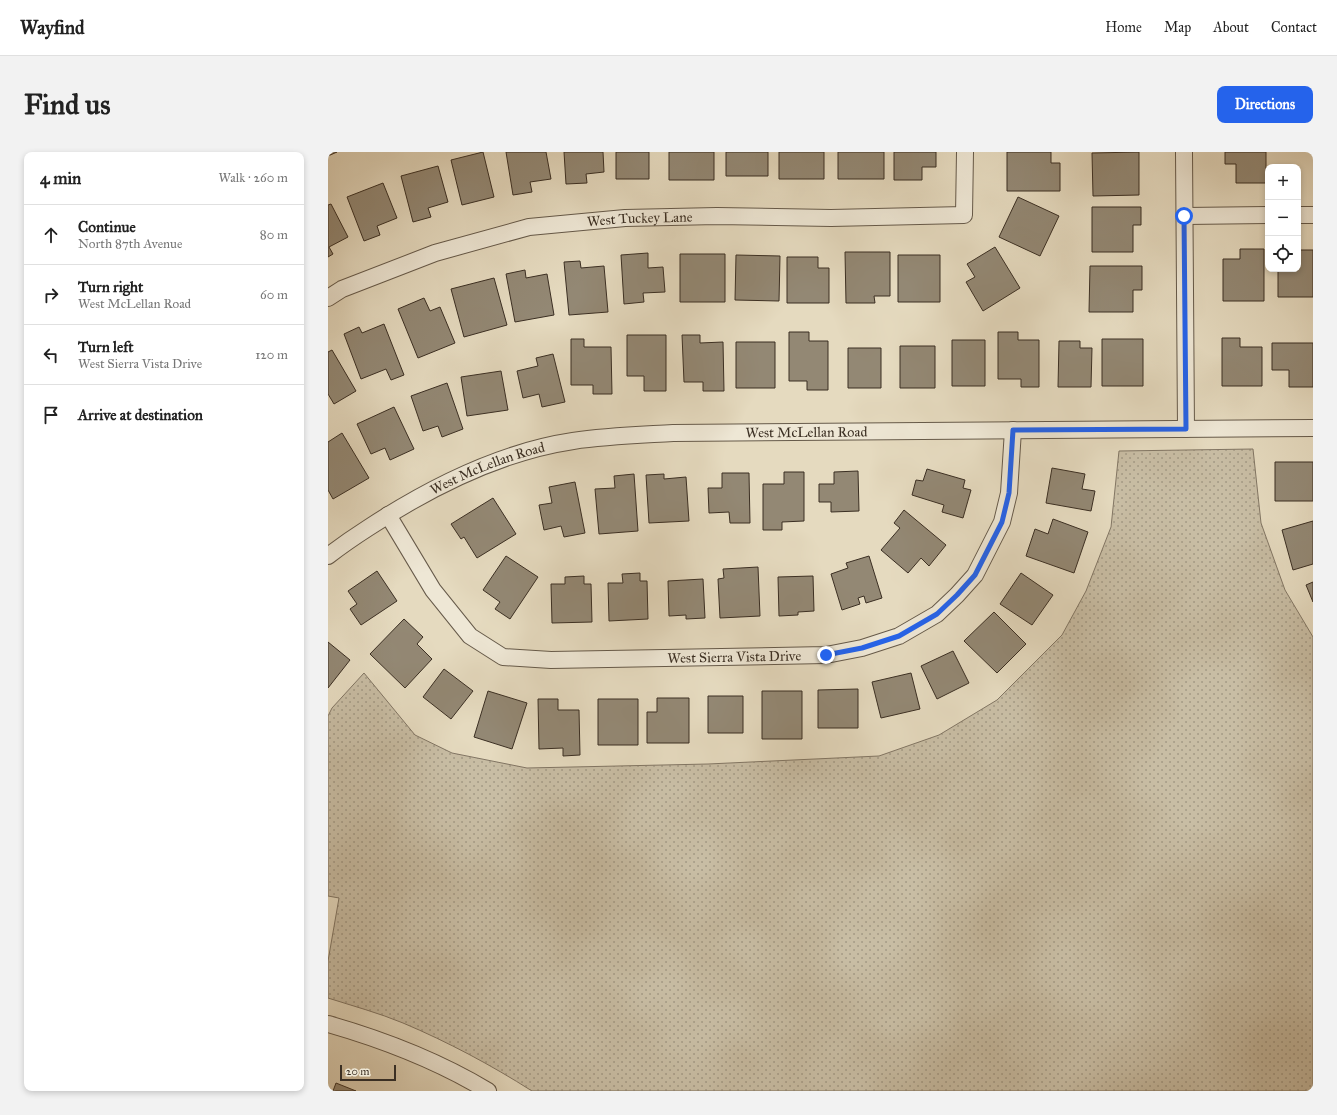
<!DOCTYPE html>
<html lang="en">
<head>
<meta charset="utf-8">
<style>
	:root { --surface:#fff; --page:#f2f2f2; --text:#222; --muted:#767676; --line:#e0e0e0; --accent:#2563eb }
	body { margin:0; font-family:"IM FELL Great Primer",serif; background:var(--page); color:var(--text) }
	.controls { position:absolute; right:12px; top:12px; display:grid; overflow:hidden; border-radius:8px; box-shadow:0 2px 6px #0003 }
	.controls button { width:36px; height:36px; display:grid; place-items:center; padding:0; border:0; border-bottom:1px solid var(--line); background:var(--surface); color:var(--text); font:20px sans-serif }
	.scale { position:absolute; left:12px; bottom:10px; width:56px; box-sizing:border-box; padding-left:4px; border:2px solid #3b2f23; border-top:0; font-size:11px; line-height:14px; white-space:nowrap; color:#3b2f23; -webkit-text-stroke:3px #eee7d5; paint-order:stroke }
	.stop { position:absolute; width:12px; height:12px; margin:-9px; border:3px solid #2563eb; border-radius:50%; background:#fff }
	.stop.end { background:#2563eb; border-color:#fff; box-shadow:0 1px 4px #0008 }
	.list { margin:0; padding:0; list-style:none }
	h2 { display:flex; justify-content:space-between; align-items:center; height:52px; margin:0; padding:0 16px; font-size:17px }
	h2 small { font-size:13px; font-weight:400; color:var(--muted) }
	.list li { display:grid; grid-template-columns:26px 1fr auto; gap:12px; align-items:center; box-sizing:border-box; height:60px; padding:0 16px; border-top:1px solid var(--line) }
	.list b { display:block; font-size:15px; white-space:nowrap }
	.list p { margin:0; font-size:13px; white-space:nowrap; color:var(--muted) }
	.list em { font-size:13px; font-style:normal; color:var(--muted) }
	.icon { flex:none; width:22px; height:22px; fill:none; stroke:currentColor; stroke-width:2; stroke-linecap:round; stroke-linejoin:round }
	.map { position:relative; flex:none; width:985px; height:939px; overflow:hidden; border-radius:8px }
	header { display:flex; align-items:center; gap:24px; box-sizing:border-box; height:56px; padding:0 20px; background:var(--surface); border-bottom:1px solid var(--line) }
	header strong { font-size:19px }
	nav { display:flex; gap:22px; margin-inline-start:auto; font-size:14px }
	.intro { display:flex; align-items:center; justify-content:space-between; box-sizing:border-box; height:96px; padding:0 24px }
	h1 { margin:0; font-size:28px }
	.button { padding:10px 18px; border-radius:8px; background:var(--accent); color:#fff; font-size:14px; font-weight:700 }
	main { display:flex; gap:24px; padding:0 24px }
	aside { flex:1; background:var(--surface); border-radius:8px; box-shadow:0 2px 6px #0003 }
	.map>svg:first-child { display:block }
	.grass { fill:url(#grass-dots); stroke:#827664 }
	.building { fill:#938874; stroke:#3b2f23 }
	.lines { fill:none; stroke-linecap:round; stroke-linejoin:round }
	.minor-casing { stroke:#665a4a; stroke-width:18 }
	.minor { stroke:#eee7d5; stroke-width:16 }
	.route { stroke:#2563eb; stroke-width:5 }
	.labels { text-anchor:middle; stroke-width:3.5; stroke-linejoin:round; paint-order:stroke }
	.street-label { font-size:14px; fill:#3b2f23; stroke:#eee7d5 }
</style>
</head>
<body>
<header>
<strong>Wayfind</strong>
<nav><a>Home</a><a>Map</a><a>About</a><a>Contact</a></nav>
</header>
<div class="intro"><h1>Find us</h1><a class="button">Directions</a></div>
<main>
<aside>
<h2>4 min<small>Walk · 260 m</small></h2>
<ul class="list">
<li><svg class="icon" aria-label="ahead" viewBox="0 0 24 24"><path d="M12 20V5M6 11l6-6 6 6"/></svg><div><b>Continue</b><p>North 87th Avenue</p></div><em>80 m</em></li>
<li><svg class="icon" aria-label="right" viewBox="0 0 24 24"><path d="M7 20v-9h11M14 6l5 5-5 5"/></svg><div><b>Turn right</b><p>West McLellan Road</p></div><em>60 m</em></li>
<li><svg class="icon" aria-label="left" viewBox="0 0 24 24"><path d="M17 20v-9H6M10 6l-5 5 5 5"/></svg><div><b>Turn left</b><p>West Sierra Vista Drive</p></div><em>120 m</em></li>
<li><svg class="icon" aria-label="arrive" viewBox="0 0 24 24"><path d="M6 21V4h12l-3 4 3 4H6"/></svg><div><b>Arrive at destination</b></div></li>
</ul>
</aside>
<div class="map">
<svg width="985" height="939" viewBox="0 0 985 939">
	<defs>
		<pattern id="grass-dots" width="8" height="8" patternUnits="userSpaceOnUse"><rect width="8" height="8" fill="#c8bda4"/><path d="M2 2h.1M6 6h.1" fill="none" stroke="#a49a85" stroke-width="1.8" stroke-linecap="round"/></pattern>
	</defs>
	<rect width="100%" height="100%" fill="#e5dabf"/>
	<filter id="stains"><feTurbulence type="fractalNoise" baseFrequency=".005" numOctaves="4"/><feColorMatrix values="0 0 0 0 .2 0 0 0 0 .09 0 0 0 0 .02 0 0 0 .5 -.17"/></filter>
	<radialGradient id="worn" r=".72"><stop offset=".6" stop-color="#630" stop-opacity="0"/><stop offset="1" stop-color="#630" stop-opacity=".3"/></radialGradient>
	<path class="grass" d="M925,297L933,371L957,438L985,485V939H204C163,913 120,890 75,871C51,861 25,854 0,846V809L11,746L0,744V564L4,556L36,521L87,583L124,601L199,616L380,612L551,604L611,583L669,548L734,483L758,439L783,375L791,299Z"/>
	<path class="building" d="M0,0H9L0,4Z
		M155,0L166,45L134,53L123,8Z
		M178,0H218L223,27L202,30L204,40L185,43Z
		M236,0H275L276,20L258,22L259,31L238,32Z
		M288,0H321V27H288Z
		M341,0H386V28H341Z
		M398,0H440V24H398Z
		M451,0H496V27H451Z
		M510,0H556V27H510Z
		M566,0H608V15H594V28H566Z
		M679,0H723V11H732V39H679Z
		M811,0V43L765,44L764,1Z
		M897,0H938V31H908V12H897Z
		M110,14L120,50L100,56L103,65L85,70L73,24Z
		M55,31L69,66L49,74L52,83L36,89L19,45Z
		M690,45L731,64L712,104L671,85Z
		M3,52L20,85L1,95L5,102L0,105V53Z
		M764,55H813V73H805V100H764Z
		M667,95L692,136L655,159L638,130L647,125L639,112Z
		M912,97H936V149H895V107H912Z
		M970,98H985V145H950V117H970Z
		M517,100H562V144H546L547,151H518Z
		M320,101V116L335,115L337,140L315,141L316,150L296,152L293,103Z
		M352,102H397V150H352Z
		M408,103L452,104L451,149L407,148Z
		M570,103H612V150H570Z
		M459,105H490V116H501V151H459Z
		M252,109L253,116L276,114L280,160L241,163L236,110Z
		M762,114H814V138H805V160H761Z
		M197,118L198,126L219,122L226,163L187,170L178,122Z
		M166,126L179,173L136,185L123,137Z
		M96,146L102,159L112,155L127,191L90,206L70,157Z
		M56,172L76,223L63,228L58,217L33,227L16,182L31,175L34,181Z
		M461,180H481V189H500V238H479V229H461Z
		M670,180H690V188H711V235H693V227H670Z
		M299,183H338V239H316V224H299Z
		M354,183H372V191L395,190L396,239H375V230H356Z
		M894,186H912V195H934V234H894Z
		M243,187H256V195H283L284,242H265V233H243Z
		M774,187H815V234H774Z
		M624,188H657V234H624Z
		M731,189H752V196H764L763,235H730Z
		M408,190H447V236H408Z
		M944,191H985V235H961V218H944Z
		M572,194H607V236H572Z
		M520,196H553V236H520Z
		M4,198L28,239L6,252L0,242V200Z
		M225,202L237,250L214,255L211,242L195,246L189,219L210,214L208,206Z
		M173,219L180,258L139,264L133,225Z
		M119,231L135,277L114,285L110,274L95,279L83,244Z
		M66,255L86,297L62,308L57,296L43,302L29,272Z
		M14,281L41,326L5,347L0,338V290Z
		M947,310H985V349H947Z
		M724,316L757,322L754,337L767,339L763,359L718,351Z
		M599,317L637,328L635,336L643,338L635,366L614,360L616,353L584,343L588,328L595,329Z
		M530,319L531,359L503,360V350H491V332H506V320Z
		M456,320H476V369L454,370V378H435V332H456Z
		M394,321H421L422,371H402L401,360L381,361L380,336H394Z
		M306,322L310,379L271,382L267,337L287,336L286,324Z
		M336,322V327L358,325L361,369L321,371L318,323Z
		M247,330L257,381L236,385L233,374L216,378L211,353L224,351L221,335Z
		M165,346L188,382L149,406L136,385L133,387L123,372Z
		M576,358L618,393L601,414L593,406L580,421L553,398L572,376L566,371Z
		M725,367L760,380L746,421L698,404L707,377L720,382Z
		M985,369V412L965,418L954,378Z
		M178,404L210,425L182,467L167,457L172,450L155,438Z
		M541,404L554,446L538,451L536,444L530,446L532,452L514,458L503,422L520,416L518,411Z
		M430,415L432,464L392,466L390,427L396,426L395,417Z
		M49,419L69,449L33,473L22,457L29,452L20,439Z
		M312,421V429H319L320,467L281,469L280,431H295L294,422Z
		M693,421L725,443L704,473L672,452Z
		M256,424V432H263L264,470L224,471L223,432H237V425Z
		M485,424L486,459L470,460V463L451,464L450,425Z
		M375,427L377,466L358,467V463L341,464L340,429Z
		M985,430V450L978,433Z
		M666,460L698,492L669,521L636,489Z
		M76,467L95,485L89,492L104,507L77,536L42,502Z
		M0,490L22,508L0,536Z
		M625,499L641,531L609,547L593,514Z
		M116,517L145,539L123,567L95,545Z
		M583,521L592,557L553,566L544,530Z
		M530,537V576H490V538Z
		M160,539L199,551L184,597L146,585Z
		M434,539H474V587H434Z
		M380,544H415V581H380Z
		M329,546H361V591H319V560H329Z
		M210,547H230V558H251L252,603L235,604V596L211,597Z
		M270,547H310V593H270Z
		M8,931L28,939H5Z"/>
	<g class="lines">
		<g class="minor-casing">
			<g id="minor">
				<path d="M856,0L858,277"/>
				<path d="M970,63H985"/>
				<path d="M857,64L940,63"/>
				<path id="s1" d="M0,146L14,137L107,101L201,75L297,66L389,64L503,66L636,63L637,0"/>
				<path id="s2" d="M60,363L105,438L142,484L175,505L223,508L498,503L534,496L571,484L609,462L629,443L647,423L674,370L681,341L685,278"/>
				<path id="s3" d="M0,404C13,394 26,385 40,376C101,336 171,300 245,289C278,284 311,283 345,281L985,276"/>
				<path d="M0,872C56,888 110,909 160,939"/>
			</g>
		</g>
		<use href="#minor" class="minor"/>
	</g>
	<g class="lines">
		<path class="route" d="M498,503L534,496L571,484L609,462L629,443L647,423L674,370L681,341L685,278L858,277L856,64"/>
	</g>
	<g class="labels">
		<g class="street-label">
			<text dy="5" stroke="none"><textPath href="#s1" startOffset="325">West Tuckey Lane</textPath></text>
			<text dy="5" stroke="none"><textPath href="#s3" startOffset="507">West McLellan Road</textPath></text>
			<text dy="5" stroke="none"><textPath href="#s3" startOffset="183">West McLellan Road</textPath></text>
			<text dy="5" stroke="none"><textPath href="#s2" startOffset="417">West Sierra Vista Drive</textPath></text>
		</g>
	</g>
	<rect width="100%" height="100%" filter="url(#stains)"/>
	<rect width="100%" height="100%" fill="url(#worn)"/>
</svg>
<div class="controls">
<button>+</button>
<button>−</button>
<button><svg class="icon" aria-label="locate" viewBox="0 0 24 24"><circle cx="12" cy="12" r="6"/><path d="M12 2v4M12 18v4M2 12h4M18 12h4"/></svg></button>
</div>
<div class="scale">20 m</div>
<div class="stop" style="left:856px;top:64px"></div>
<div class="stop end" style="left:498px;top:503px"></div>
</div>
</main>
</body>
</html>
